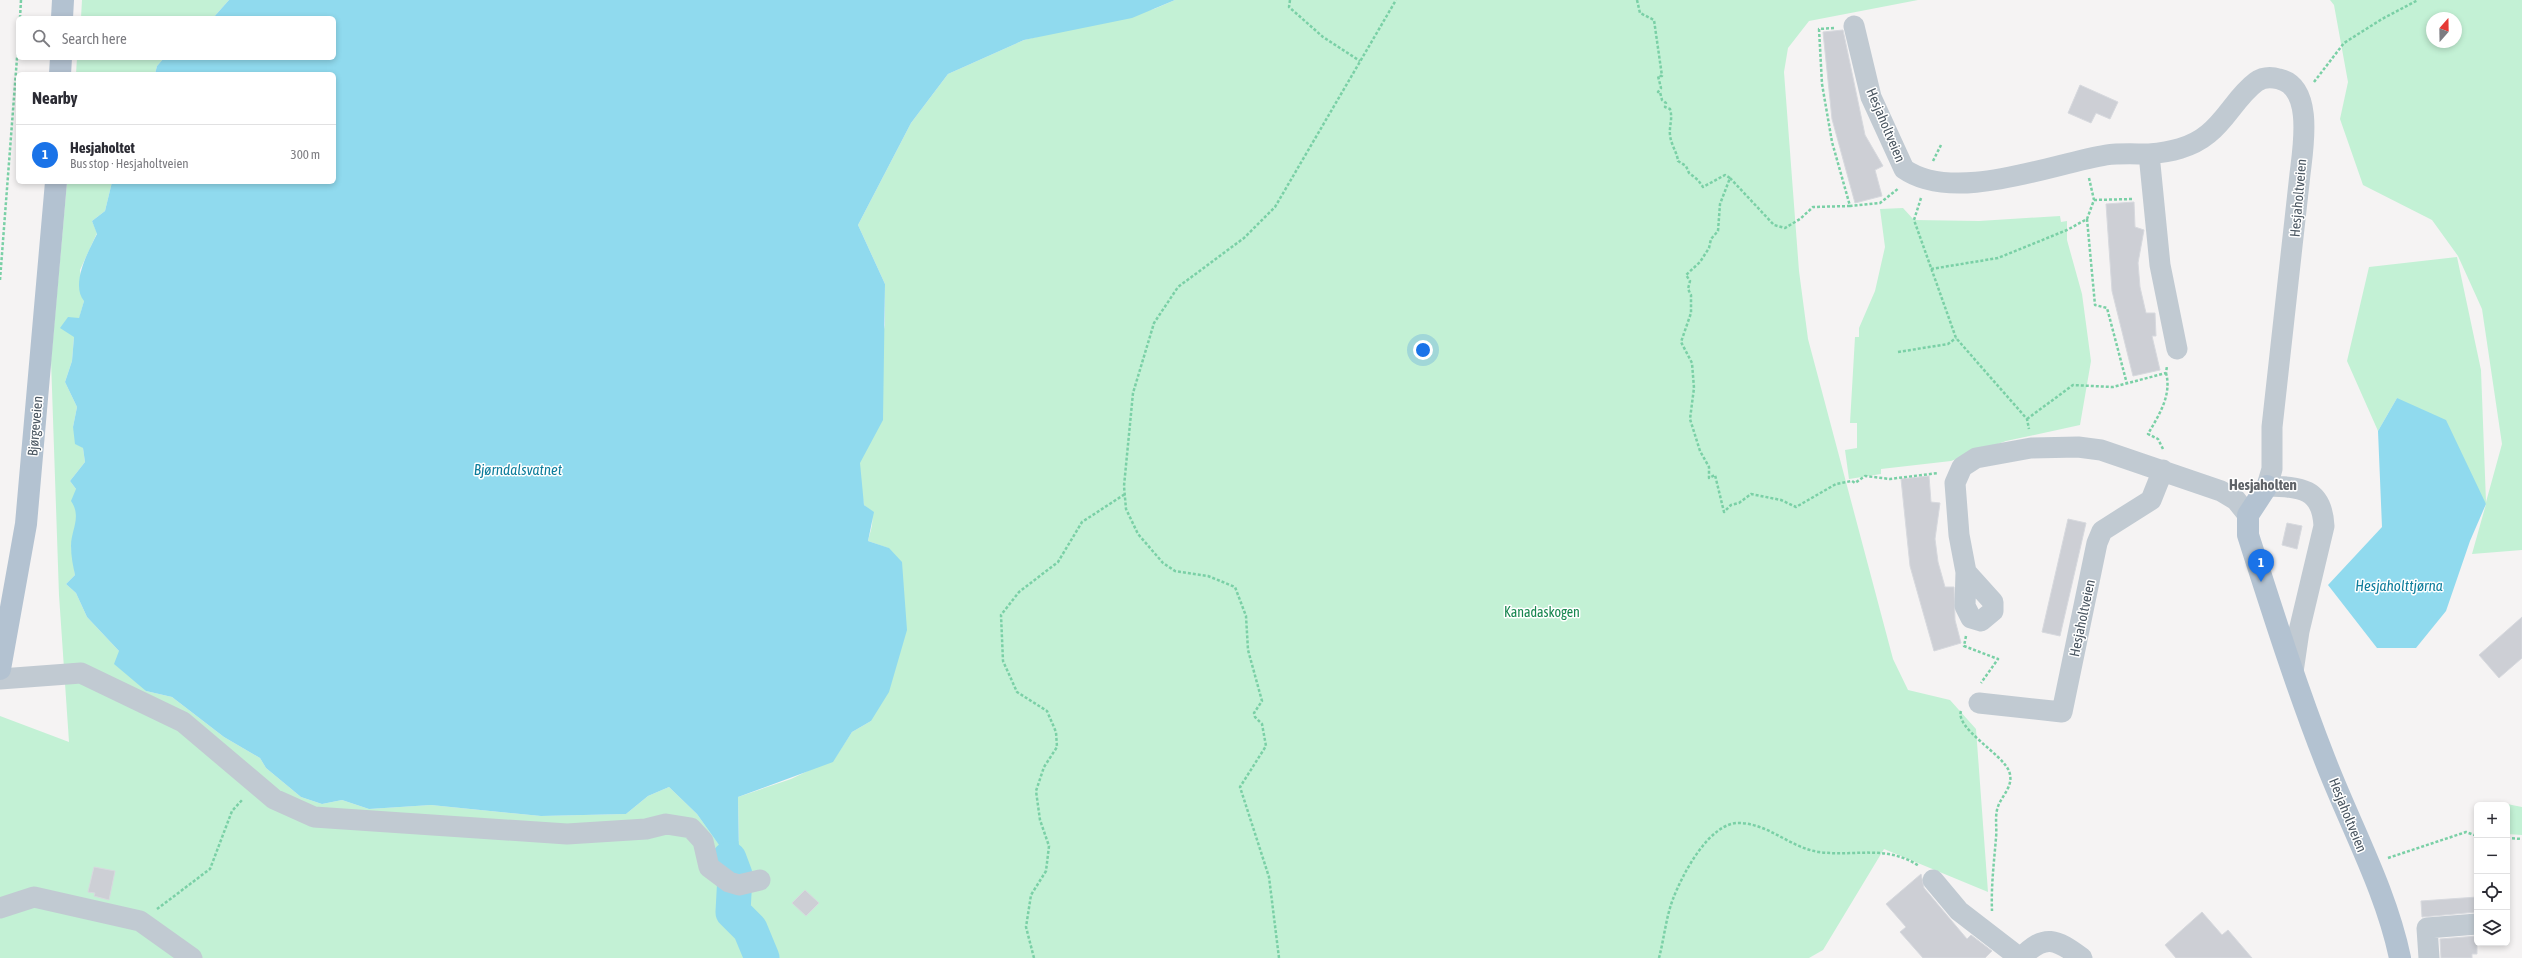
<!DOCTYPE html>
<html lang="en">
<head>
<meta charset="utf-8">
<style>
	:root { --surface:#fff; --page:#f2f2f3; --text:#2b2b33; --muted:#7c7c81; --line:#e1e1e2; --accent:#1a73e8 }
	body { margin:0; font-family:"Asap Condensed",sans-serif; background:var(--page); color:var(--text) }
	.controls { position:absolute; right:12px; bottom:12px; display:grid; overflow:hidden; border-radius:6px; box-shadow:0 2px 6px #0003 }
	.controls button { width:36px; height:36px; display:grid; place-items:center; padding:0; border:0; border-bottom:1px solid var(--line); background:var(--surface); color:var(--text); font:20px sans-serif }
	.compass { position:absolute; left:2426px; top:12px; width:36px; height:36px; border-radius:50%; background:var(--surface); box-shadow:0 2px 6px #0003; rotate:20deg }
	.you { position:absolute; left:1423px; top:350px; width:14px; height:14px; margin:-10px; border:3px solid #fff; border-radius:50%; background:#1a73e8; box-shadow:0 0 0 6px #1a73e833 }
	.badge { display:grid; place-items:center; width:26px; height:26px; border-radius:50%; background:var(--accent); color:#fff; font-size:13px; font-weight:700 }
	.pin { position:absolute; translate:-50% -33px; filter:drop-shadow(0 1px 2px #0008) }
	.pin::after { content:''; position:absolute; top:21px; width:14px; height:12px; background:inherit; clip-path:polygon(0 0,100% 0,50% 100%) }
	.list { margin:0; padding:0; list-style:none }
	h2 { display:flex; justify-content:space-between; align-items:center; height:52px; margin:0; padding:0 16px; font-size:17px }
	h2 small { font-size:13px; font-weight:400; color:var(--muted) }
	.list li { display:grid; grid-template-columns:26px 1fr auto; gap:12px; align-items:center; box-sizing:border-box; height:60px; padding:0 16px; border-top:1px solid var(--line) }
	.list b { display:block; font-size:15px; white-space:nowrap }
	.list p { margin:0; font-size:13px; white-space:nowrap; color:var(--muted) }
	.list em { font-size:13px; font-style:normal; color:var(--muted) }
	.icon { flex:none; width:22px; height:22px; fill:none; stroke:currentColor; stroke-width:2; stroke-linecap:round; stroke-linejoin:round }
	.map { position:relative; flex:none; width:2522px; height:958px; overflow:hidden }
	.search { position:absolute; background:var(--surface); box-shadow:0 2px 6px #0003; left:16px; top:16px; width:320px; height:44px; display:flex; align-items:center; gap:10px; box-sizing:border-box; padding:0 14px; border-radius:6px; color:var(--muted); font-size:15px }
	.panel { position:absolute; background:var(--surface); box-shadow:0 2px 6px #0003; left:16px; top:72px; width:320px; height:112px; border-radius:6px }
	.map>svg:first-child { display:block }
	.green { fill:#c3f1d5; fill-rule:evenodd }
	.water { fill:#90daee }
	.lines { fill:none; stroke-linecap:round; stroke-linejoin:round }
	.river { stroke:#90daee; stroke-width:35 }
	.building { fill:#cdcfd5; stroke:#d7d9de }
	.path { stroke:#7ad0a6; stroke-width:2.5; stroke-dasharray:3 2; stroke-linecap:butt }
	.minor { stroke:#c1cad2; stroke-width:21 }
	.major { stroke:#b3c2d1; stroke-width:22 }
	.labels { text-anchor:middle; stroke-width:3; stroke-linejoin:round; paint-order:stroke }
	.street-label { font-size:14px; fill:#4a5661; stroke:#fff }
	.park-label { font-size:14px; fill:#17864f; stroke:#fff }
	.water-label { font-size:15px; font-style:italic; fill:#0c7c9b; stroke:#fff }
	.neighbourhood-label { font-size:15px; font-weight:bold; fill:#5f6368; stroke:#fff }
</style>
</head>
<body>
<div class="map">
<svg width="2522" height="958" viewBox="0 0 2522 958">
	<rect width="100%" height="100%" fill="#f5f3f3"/>
	<path class="green" d="M82,0H229L213,18H81Z
		M1175,0H1918L1809,21L1788,48L1784,72L1799,271L1808,339L1893,659L1908,690L1950,700L1976,729L1988,892L1884,849L1823,950L1809,958H0V716L69,742L59,595L51,360L67,182H112L105,211L92,221L97,233L80,270L84,301L74,337L72,361L65,382L77,407L73,427L83,448L85,462L70,481L76,489V528L71,545L75,575L66,584L76,593L87,617L119,651L146,691L172,697L224,737L260,758L266,768L301,797L322,804L342,800L369,809L431,805L541,816L626,814L648,796L669,787L697,814L725,853L739,841L738,797L791,779L835,758L852,732L871,721L888,548L868,541C871,528 878,515 864,505L855,453L885,325V284L858,225L911,123L948,74L1024,40L1154,9Z
		M2330,0H2522V550L2472,554L2486,504L2397,398L2378,431L2347,361L2369,267L2457,257L2481,370L2486,502L2502,444L2482,309L2458,256L2432,220L2363,185L2340,119L2348,82L2334,5ZM2432,18H2456V42H2432Z
		M77,58H164L157,66L155,74H76Z
		M1903,208L1914,220L1979,221L2060,216L2061,222L2067,221V240L2082,294L2091,361L2080,425L2006,441L1951,461L1881,469V474L1849,479L1845,450L1857,448V423H1850L1855,337H1859V328L1875,291L1885,247L1880,209Z
		M2502,803L2522,807V835L2507,834V805Z"/>
	<path class="water" d="M229,0H1175L1132,18L1024,40L948,74L911,123L858,225L885,284L883,420L860,463L864,505L874,512L868,541L889,548L902,562L907,630L889,692L871,721L852,732L833,762L738,797L739,853L729,859L697,814L669,787L648,796L626,814L541,816L431,805L369,809L342,800L322,804L301,797L266,768L260,758L224,737L172,697L146,691L114,664L119,651L87,617L76,593L66,584L75,575C73,566 71,556 71,546C71,530 82,517 71,501L76,489L70,481L85,462L83,448L75,444L73,427L77,407L65,382L72,361L74,337L60,328L68,317L79,318L84,301C70,284 89,250 97,234L92,221L105,211L112,182H334V74H155L157,66L164,58H334V18H213Z
		M2397,398L2446,420L2486,504L2470,541L2446,611L2416,648H2377L2328,585L2382,527L2378,431Z"/>
	<g class="lines">
		<path class="river" d="M729,859L735,875L733,912L750,929L762,958"/>
	</g>
	<path class="building" d="M1843,30L1865,135L1883,166L1875,170L1882,196L1855,203L1832,119L1823,32Z
		M2080,85L2118,102L2110,119L2096,113L2091,123L2068,113Z
		M2134,202L2135,227L2144,230L2138,263L2140,287L2146,313H2155L2156,336H2152L2160,370L2133,376L2112,291L2106,204Z
		M1929,476L1931,502L1940,503L1935,539L1938,562L1945,587H1954L1955,620L1961,643L1934,651L1910,566L1901,479Z
		M2068,519L2086,523L2060,636L2042,632Z
		M2287,523L2302,526L2297,549L2282,545Z
		M2522,617V658L2499,678L2479,655Z
		M94,867L115,871L109,900L94,896L95,893L88,892Z
		M1921,874L1924,888L1967,939L1971,935L1992,951L1985,958H1923L1900,932L1906,927L1886,904Z
		M805,890L819,903L806,916L792,903Z
		M2477,897V912L2422,917L2421,901Z
		M2202,912L2222,935L2228,930L2252,958H2176L2165,945Z
		M2477,936V954H2472V958H2441L2440,939Z"/>
	<g class="lines">
		<path class="path" d="M1290,0L1289,7L1323,37L1360,61
			M1637,0L1640,13L1654,20L1662,76H1658L1661,88L1658,92H1660L1662,100L1666,103L1665,107L1670,109C1673,119 1669,126 1670,135C1671,145 1677,152 1678,161L1686,166L1689,173L1698,180L1703,187L1725,175L1730,178L1720,204L1718,231L1711,239L1709,248L1700,262L1686,275L1690,281L1688,289L1691,295V313L1681,342L1692,363L1694,388L1690,419L1700,451L1709,467V478L1715,475L1724,512L1731,505L1739,503L1751,494L1781,500L1796,507L1836,484L1852,481L1855,483L1865,476L1890,479L1938,473
			M20,18L21,0
			M1834,28L1819,29L1822,84L1832,142L1850,206L1880,203L1899,188
			M2314,82L2344,43L2382,19L2418,0
			M1933,161L1941,145
			M1730,178L1774,225L1785,228L1800,219L1813,207L1850,206
			M1921,198L1914,220L1956,338L2027,419L2029,429
			M2094,200L2133,199
			M2087,219L2095,305L2107,308L2127,384
			M1931,269L1998,258L2067,230L2087,219L2094,200L2089,178
			M0,280L18,45
			M1898,352L1948,344L1956,338
			M2027,419L2073,385L2113,387L2166,373L2167,366
			M2163,449L2158,439L2148,434C2159,415 2172,395 2166,373
			M1966,636L1964,646L1998,659L1981,683
			M1961,711C1955,728 2002,754 2009,771C2015,787 2000,796 1997,810C1995,819 1997,828 1996,838C1994,862 1991,886 1992,911
			M2507,838L2522,839
			M2388,858L2466,832L2477,836
			M157,909L210,869L232,811L243,799
			M1034,958L1026,927L1031,895L1046,871L1049,846L1040,820L1036,791L1044,767L1057,747L1056,732L1047,711L1017,692L1003,661L1001,615L1019,592L1058,562L1082,522L1125,494
			M1279,958L1269,877L1240,787L1266,746L1262,724L1255,717L1254,713L1262,701L1248,650L1246,616L1235,587L1208,576L1175,571L1163,563L1138,534L1126,509L1124,486L1133,393L1154,323L1178,287L1244,238L1275,207L1396,0
			M1659,958C1664,939 1666,917 1673,899C1682,875 1710,821 1740,823C1769,824 1791,848 1819,852C1854,857 1886,844 1919,866"/>
		<path class="minor" d="M1854,26L1871,97L1904,169C1954,204 2051,164 2106,155C2120,153 2135,154 2149,154L2160,265L2177,349
			M2149,154C2170,152 2191,148 2208,134C2227,119 2237,96 2256,82C2263,77 2272,77 2279,79C2314,87 2303,148 2300,174L2272,427V469L2267,486C2301,487 2322,488 2324,526L2299,631L2293,672
			M1966,572L1993,602V611L1981,621L1971,618L1965,606L1966,572L1959,535L1955,483L1962,467L1976,458L2031,448L2078,447L2101,450L2221,491L2236,500L2248,515
			M0,679L81,673L183,722L274,799L314,817L567,834L646,829L666,824L691,828L703,841L709,867L729,882L739,885L760,880
			M1979,703L2062,712L2097,543L2102,531L2151,500L2163,470
			M1933,880L1959,911L2020,958
			M0,908L34,897L140,921L192,958
			M2021,958C2045,933 2056,939 2082,958
			M2429,958L2427,928L2477,924"/>
		<path class="major" d="M62,18L63,0
			M60,74L61,58
			M2267,486L2248,515V535C2272,610 2296,686 2325,760C2350,825 2386,890 2400,958
			M0,669L26,524L56,182"/>
	</g>
	<g class="labels">
		<g class="street-label">
			<text transform="translate(1886 125) rotate(67)" y="5">Hesjaholtveien</text>
			<text transform="translate(2298 198) rotate(-85)" y="5">Hesjaholtveien</text>
			<text transform="translate(35 426) rotate(-85)" y="5">Bjørgeveien</text>
			<text transform="translate(2082 618) rotate(-78)" y="5">Hesjaholtveien</text>
			<text transform="translate(2348 815) rotate(68)" y="5">Hesjaholtveien</text>
		</g>
		<g class="park-label">
			<text x="1542" y="617">Kanadaskogen</text>
		</g>
		<g class="water-label">
			<text x="518" y="475">Bjørndalsvatnet</text>
			<text x="2399" y="591">Hesjaholttjørna</text>
		</g>
		<g class="neighbourhood-label">
			<text x="2263" y="490">Hesjaholten</text>
		</g>
	</g>
</svg>
<div class="controls">
<button>+</button>
<button>−</button>
<button><svg class="icon" aria-label="locate" viewBox="0 0 24 24"><circle cx="12" cy="12" r="6"/><path d="M12 2v4M12 18v4M2 12h4M18 12h4"/></svg></button>
<button><svg class="icon" aria-label="layers" viewBox="0 0 24 24"><path d="M12 4l9 5-9 5-9-5zM3 14l9 5 9-5"/></svg></button>
</div>
<svg class="compass" viewBox="-18 -18 36 36"><path d="M0-13l5 13h-10z" fill="#e53935"/><path d="M0 13l5-13h-10z" fill="#7c7c81"/></svg>
<div class="you"></div>
<div class="pin badge" style="left:2261px;top:582px">1</div>
<div class="search"><svg class="icon" aria-label="search" viewBox="0 0 24 24"><circle cx="10" cy="10" r="6"/><path d="M15 15l6 6"/></svg>Search here</div>
<section class="panel">
<h2>Nearby<small></small></h2>
<ul class="list">
<li><span class="badge">1</span><div><b>Hesjaholtet</b><p>Bus stop · Hesjaholtveien</p></div><em>300 m</em></li>
</ul>
</section>
</div>
</body>
</html>
